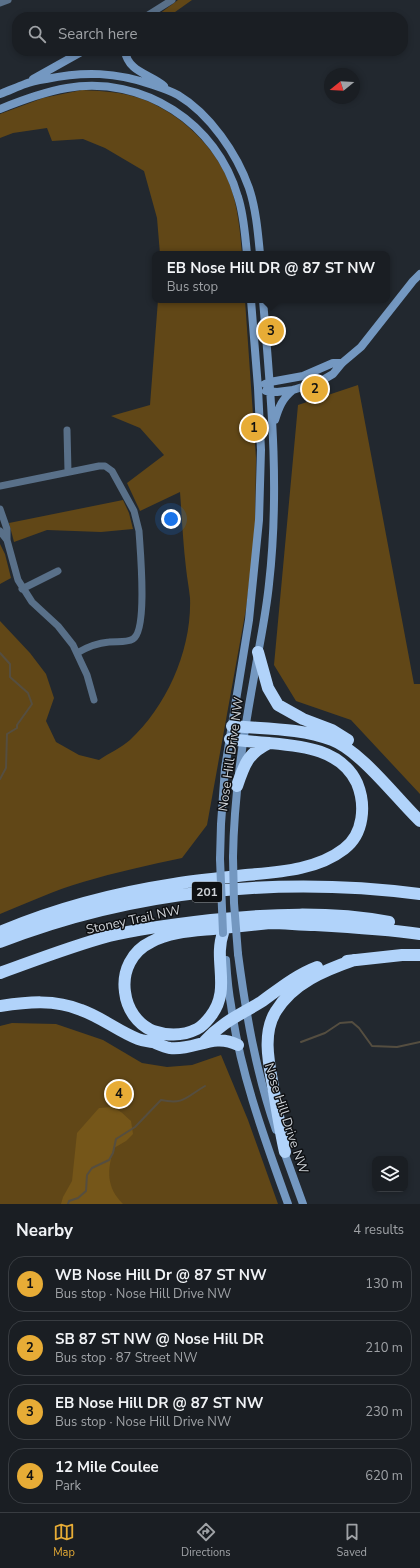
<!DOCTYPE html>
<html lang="en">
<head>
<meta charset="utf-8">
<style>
	:root { --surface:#1a1e23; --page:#23272b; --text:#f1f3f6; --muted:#9fa2a6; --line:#383c41; --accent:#e7ac36 }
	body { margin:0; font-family:"Nunito Sans",sans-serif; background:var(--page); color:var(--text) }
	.controls { position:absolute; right:12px; bottom:12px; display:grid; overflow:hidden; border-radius:8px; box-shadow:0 2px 6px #0003 }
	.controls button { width:36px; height:36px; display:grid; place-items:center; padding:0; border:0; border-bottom:1px solid var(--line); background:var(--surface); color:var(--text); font:20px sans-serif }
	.compass { position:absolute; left:324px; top:68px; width:36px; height:36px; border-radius:50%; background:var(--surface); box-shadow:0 2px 6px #0003; rotate:252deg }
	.you { position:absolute; left:171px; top:519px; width:14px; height:14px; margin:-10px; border:3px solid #fff; border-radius:50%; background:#1a73e8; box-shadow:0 0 0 6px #1a73e833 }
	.badge { display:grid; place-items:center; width:26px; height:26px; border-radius:50%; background:var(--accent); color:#111; font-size:13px; font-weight:700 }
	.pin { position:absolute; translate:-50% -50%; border:2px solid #fff; box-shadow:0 1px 4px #0006 }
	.popup { position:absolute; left:152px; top:251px; width:238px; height:52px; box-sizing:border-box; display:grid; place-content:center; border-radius:8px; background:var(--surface); filter:drop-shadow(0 1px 3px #0005); font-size:13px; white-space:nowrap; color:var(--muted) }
	.popup b { font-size:15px; color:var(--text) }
	.popup::after { content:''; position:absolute; left:50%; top:100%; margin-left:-8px; border:8px solid transparent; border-top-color:var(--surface) }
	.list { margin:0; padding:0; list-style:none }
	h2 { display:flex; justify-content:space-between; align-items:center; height:52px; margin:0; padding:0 16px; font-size:17px }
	h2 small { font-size:13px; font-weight:400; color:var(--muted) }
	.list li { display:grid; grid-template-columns:26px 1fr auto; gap:12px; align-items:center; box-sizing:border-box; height:56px; margin:0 8px 8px; padding:0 8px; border:1px solid var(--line); border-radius:16px }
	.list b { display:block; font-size:15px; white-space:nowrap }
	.list p { margin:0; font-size:13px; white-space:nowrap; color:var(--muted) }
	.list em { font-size:13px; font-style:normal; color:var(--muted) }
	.icon { flex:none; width:22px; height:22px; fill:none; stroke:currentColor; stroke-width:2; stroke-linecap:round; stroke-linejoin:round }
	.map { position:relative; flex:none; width:420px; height:1204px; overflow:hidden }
	.search { position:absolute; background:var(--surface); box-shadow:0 2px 6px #0003; left:12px; right:12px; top:12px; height:44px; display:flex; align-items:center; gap:10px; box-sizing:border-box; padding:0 14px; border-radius:16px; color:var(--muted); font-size:15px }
	.sheet { height:308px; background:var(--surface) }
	nav { display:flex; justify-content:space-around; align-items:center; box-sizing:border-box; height:56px; border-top:1px solid var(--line); background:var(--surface); font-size:11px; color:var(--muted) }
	nav a { display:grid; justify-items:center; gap:2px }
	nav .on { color:var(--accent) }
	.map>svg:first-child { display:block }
	.green { fill:#614717 }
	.forest { fill:#755619 }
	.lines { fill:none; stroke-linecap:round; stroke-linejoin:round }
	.stream { stroke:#554e40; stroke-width:2 }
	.street { stroke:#597089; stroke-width:7 }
	.secondary { stroke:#7498c1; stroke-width:8 }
	.highway { stroke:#b1d3fa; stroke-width:12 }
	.secondary-bridge { stroke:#7498c1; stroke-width:8 }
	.labels { text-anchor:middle; stroke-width:3; stroke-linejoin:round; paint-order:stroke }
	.shield { fill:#0e1013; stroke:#94989c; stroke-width:1 }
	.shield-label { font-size:12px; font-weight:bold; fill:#ced2d7 }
	.street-label { font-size:13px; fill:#ced2d7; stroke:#0e1013 }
</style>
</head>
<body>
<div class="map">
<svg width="420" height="1204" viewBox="0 0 420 1204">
	<rect width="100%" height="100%" fill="#22282f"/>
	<path class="green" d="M178,0H192L168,17H155Z
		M82,90C102,91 123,92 142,99C180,113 216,147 230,185C238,207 240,231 242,254H160L157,218L144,171L105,148L83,139L52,141L47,128L13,133L0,138V114L43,98Z
		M158,300H245L256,458L255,524L252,558L246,609L207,825L182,858C149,865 116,872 83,882C55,890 27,903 0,914V621L30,653L46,674L54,698L46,721L56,742L79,755L99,760C109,753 121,748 130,740C167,706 192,649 190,598C189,588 187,578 186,568C183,543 182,518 180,492L140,511L127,483L164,455L140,428L111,416L150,405Z
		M358,385L414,684H420V794L351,720L296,701L274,665L298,405Z
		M123,500L129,513L133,529L101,532L47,530L14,542L9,523Z
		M0,544L5,554L11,578L0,584Z
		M12,1023L56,1024L103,1040L142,1063L167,1067L192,1065L221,1055L248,1120L278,1204H0V1026Z"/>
	<path class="forest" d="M112,1107L121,1112L131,1121L133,1134L126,1141L114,1148C107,1170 106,1187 123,1204H61L63,1197L72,1181L77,1133L99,1108Z"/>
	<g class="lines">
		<path class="stream" d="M0,653L10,664V677L28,693L32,704L17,725V728L7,734L6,768L0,779
			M301,1042L325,1033L340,1023L352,1022L359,1028L372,1046L397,1047L420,1042
			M68,1204L69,1201L78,1198L86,1191L87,1175L92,1168L109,1160L113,1153L116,1139L135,1127L161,1100C184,1105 186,1097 205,1086"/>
		<path class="street" d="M0,3L8,0
			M145,17L172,0
			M67,430L68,472
			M0,486L99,466H105L112,471L134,511L139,531C140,549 148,630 133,639C126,643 117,641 109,642C97,643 87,647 77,653
			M0,509L7,529V540L18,580L32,602L58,626L73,645L87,675L94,700
			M0,531L7,540
			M22,589L58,571"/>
		<path class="secondary" d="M125,51C128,72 150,74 164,86
			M33,79L83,51
			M0,94C8,91 17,87 25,84C32,81 39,80 46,79C84,71 116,72 153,85C162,88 171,91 178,95C210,114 237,154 249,188C256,209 258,233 260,254
			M0,109C22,100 44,92 67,88C143,75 217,123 238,197C244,215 245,235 247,254
			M265,384L270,382L303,376L333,363H342
			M266,391L277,392L293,390L321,381L333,374L342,363L361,347L413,281L420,274
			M275,420C279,407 282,399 293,390
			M233,857C234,796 243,737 254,677C259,646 266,615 269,584C280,488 271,396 263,300
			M220,859L221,824L225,768L249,620L259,520L261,450L258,388L251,300
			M238,954C246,1014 256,1073 276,1130
			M226,960C227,975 228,990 231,1005C240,1073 265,1140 288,1204
			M283,1149L303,1204"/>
		<path class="highway" d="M258,652L268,688L278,705L303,719L332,730L348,740
			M232,726C265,729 301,728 332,740C361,751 397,799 420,821
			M237,786C244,765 248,753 269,743
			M0,932C55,909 115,893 174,884C198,880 222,878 246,875C279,872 317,870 344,849C364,834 366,805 357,783C341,749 302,746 269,743C256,742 243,741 230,739
			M223,933C213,961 232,990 210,1017C206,1022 203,1026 197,1029C183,1036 168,1036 153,1031C137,1024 127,1009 125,992C122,971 132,951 151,942C169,932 192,931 213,929C232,927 251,925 270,923C285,923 300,925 315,925C350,927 385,929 420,934
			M0,942C133,890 279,876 420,894
			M347,961L402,955H420
			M0,973C36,960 72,946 109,936C142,928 176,924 211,920C269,914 330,911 389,922
			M0,1006C27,1002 55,999 81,1010C101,1017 118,1031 138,1039C143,1041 148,1041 153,1042C158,1044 164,1047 170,1048C195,1051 213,1032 238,1045
			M205,1041C222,1022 240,1015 261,1002C279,989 296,975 317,967
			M285,1152C281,1134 278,1116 275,1098C271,1071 260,1036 276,1011C293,983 325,970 354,960"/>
		<path class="secondary-bridge" d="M233,857L234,903L238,954
			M220,859L223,933"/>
	</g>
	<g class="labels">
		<rect class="shield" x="192" y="882" width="30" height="20" rx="3"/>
		<g class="shield-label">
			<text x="207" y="896">201</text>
		</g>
		<g class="street-label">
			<text transform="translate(230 754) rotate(-82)" y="5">Nose Hill Drive NW</text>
			<text transform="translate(133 919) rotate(-12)" y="5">Stoney Trail NW</text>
			<text transform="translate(287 1118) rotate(72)" y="5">Nose Hill Drive NW</text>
		</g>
	</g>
</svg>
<div class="controls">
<button><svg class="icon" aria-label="layers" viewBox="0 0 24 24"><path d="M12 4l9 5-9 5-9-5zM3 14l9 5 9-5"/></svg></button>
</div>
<svg class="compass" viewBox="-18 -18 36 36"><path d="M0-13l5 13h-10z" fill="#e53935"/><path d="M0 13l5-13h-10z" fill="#9fa2a6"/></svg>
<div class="you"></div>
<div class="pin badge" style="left:254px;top:428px">1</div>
<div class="pin badge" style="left:315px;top:389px">2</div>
<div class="pin badge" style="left:271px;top:331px">3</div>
<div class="popup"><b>EB Nose Hill DR @ 87 ST NW</b>Bus stop</div>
<div class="pin badge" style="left:119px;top:1094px">4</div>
<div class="search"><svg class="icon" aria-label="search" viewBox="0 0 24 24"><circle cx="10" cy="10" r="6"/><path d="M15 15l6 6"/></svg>Search here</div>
</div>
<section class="sheet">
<h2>Nearby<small>4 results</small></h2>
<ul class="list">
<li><span class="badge">1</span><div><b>WB Nose Hill Dr @ 87 ST NW</b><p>Bus stop · Nose Hill Drive NW</p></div><em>130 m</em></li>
<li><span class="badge">2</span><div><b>SB 87 ST NW @ Nose Hill DR</b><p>Bus stop · 87 Street NW</p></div><em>210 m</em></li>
<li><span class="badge">3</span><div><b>EB Nose Hill DR @ 87 ST NW</b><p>Bus stop · Nose Hill Drive NW</p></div><em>230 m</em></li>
<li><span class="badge">4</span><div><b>12 Mile Coulee</b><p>Park</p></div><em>620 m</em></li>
</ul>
</section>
<nav>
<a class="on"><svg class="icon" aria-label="map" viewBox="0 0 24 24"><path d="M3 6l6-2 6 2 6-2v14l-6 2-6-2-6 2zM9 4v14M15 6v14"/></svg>Map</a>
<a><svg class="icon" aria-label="directions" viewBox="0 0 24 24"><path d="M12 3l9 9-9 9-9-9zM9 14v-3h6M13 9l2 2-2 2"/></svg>Directions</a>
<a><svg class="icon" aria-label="saved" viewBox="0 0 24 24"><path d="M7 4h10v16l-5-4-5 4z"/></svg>Saved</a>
</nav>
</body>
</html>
